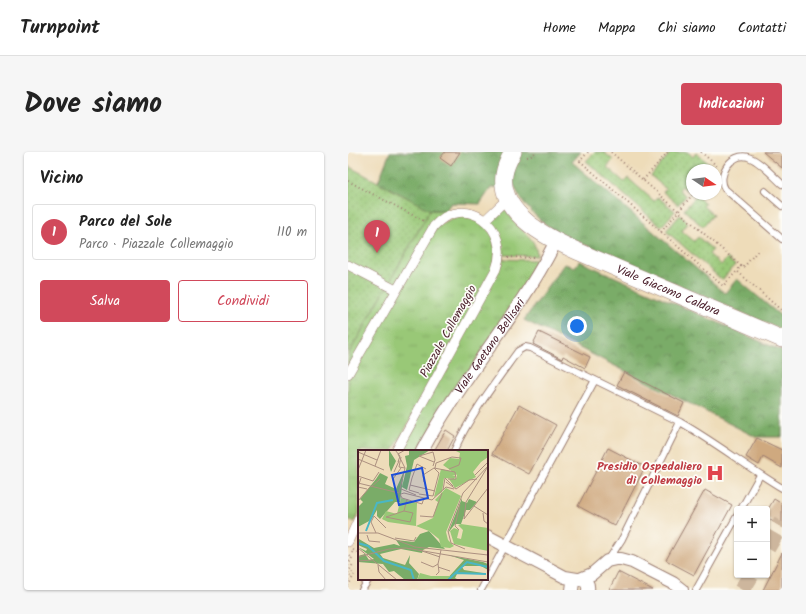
<!DOCTYPE html>
<html lang="it">
<head>
<meta charset="utf-8">
<style>
	:root { --surface:#fff; --page:#f6f6f6; --text:#222; --muted:#767676; --line:#e0e0e0; --accent:#d1495b }
	body { margin:0; font-family:Kalam,sans-serif; background:var(--page); color:var(--text) }
	.controls { position:absolute; right:12px; bottom:12px; display:grid; overflow:hidden; border-radius:4px; box-shadow:0 1px 3px #0004 }
	.controls button { width:36px; height:36px; display:grid; place-items:center; padding:0; border:0; border-bottom:1px solid var(--line); background:var(--surface); color:var(--text); font:20px sans-serif }
	.compass { position:absolute; left:338px; top:12px; width:36px; height:36px; border-radius:50%; background:var(--surface); box-shadow:0 1px 3px #0004; rotate:103deg }
	.you { position:absolute; left:229px; top:174px; width:14px; height:14px; margin:-10px; border:3px solid #fff; border-radius:50%; background:#1a73e8; box-shadow:0 0 0 6px #1a73e833 }
	.badge { display:grid; place-items:center; width:26px; height:26px; border-radius:50%; background:var(--accent); color:#fff; font-size:13px; font-weight:700 }
	.pin { position:absolute; translate:-50% -33px; filter:drop-shadow(0 1px 2px #0008) }
	.pin::after { content:''; position:absolute; top:21px; width:14px; height:12px; background:inherit; clip-path:polygon(0 0,100% 0,50% 100%) }
	.list { margin:0; padding:0; list-style:none }
	h2 { display:flex; justify-content:space-between; align-items:center; height:52px; margin:0; padding:0 16px; font-size:17px }
	h2 small { font-size:13px; font-weight:400; color:var(--muted) }
	.list li { display:grid; grid-template-columns:26px 1fr auto; gap:12px; align-items:center; box-sizing:border-box; height:56px; margin:0 8px 8px; padding:0 8px; border:1px solid var(--line); border-radius:4px }
	.list b { display:block; font-size:15px; white-space:nowrap }
	.list p { margin:0; font-size:13px; white-space:nowrap; color:var(--muted) }
	.list em { font-size:13px; font-style:normal; color:var(--muted) }
	.actions { display:flex; gap:8px; padding:12px 16px }
	.actions a { flex:1; padding:9px 0; border:1px solid var(--accent); border-radius:4px; text-align:center; font-size:14px; color:var(--accent) }
	.actions .main { background:var(--accent); color:#fff }
	.map { position:relative; flex:none; width:434px; height:438px; overflow:hidden; border-radius:4px }
	header { display:flex; align-items:center; gap:24px; box-sizing:border-box; height:56px; padding:0 20px; background:var(--surface); border-bottom:1px solid var(--line) }
	header strong { font-size:19px }
	nav { display:flex; gap:22px; margin-inline-start:auto; font-size:14px }
	.intro { display:flex; align-items:center; justify-content:space-between; box-sizing:border-box; height:96px; padding:0 24px }
	h1 { margin:0; font-size:28px }
	.button { padding:10px 18px; border-radius:4px; background:var(--accent); color:#fff; font-size:14px; font-weight:700 }
	main { display:flex; gap:24px; padding:0 24px }
	aside { flex:1; background:var(--surface); border-radius:4px; box-shadow:0 1px 3px #0004 }
	.map>svg:first-child { display:block }
	.grass { fill:url(#grass-tufts); stroke:#727451 }
	.forest { fill:url(#forest-crowns); stroke:#62664a }
	.park { fill:url(#park-dots); stroke:#727451 }
	.building { fill:#cfa97f }
	.lines { fill:none; stroke-linecap:round; stroke-linejoin:round }
	.secondary-tunnel { stroke:#cdb69d; stroke-width:17; stroke-dasharray:17 8; stroke-linecap:butt }
	.service-casing { stroke:#9c7e72; stroke-width:8 }
	.pedestrian-casing { stroke:#9c7e72; stroke-width:10 }
	.minor-casing { stroke:#9c7e72; stroke-width:14 }
	.secondary-casing { stroke:#9c7e72; stroke-width:18 }
	.path { stroke:#9c7e72; stroke-width:2; stroke-dasharray:1 3; stroke-linecap:butt }
	.service { stroke:#fff; stroke-width:6 }
	.pedestrian { stroke:#fff; stroke-width:9 }
	.minor { stroke:#fff; stroke-width:12 }
	.secondary { stroke:#fff; stroke-width:17 }
	.labels { text-anchor:middle; stroke-width:3.5; stroke-linejoin:round; paint-order:stroke }
	.street-label { font-size:12px; fill:#4a1f2b; stroke:#fdfcf7 }
	.health-label { font-size:12px; font-weight:bold; fill:#be3a42; stroke:#fdfcf7; text-anchor:end }
	.inset-river { fill:none; stroke:#4ab7c5; stroke-width:2 }
	.inset-road { fill:none; stroke:#ac9080; stroke-width:1 }
	.view { fill:#1d4ed8; fill-opacity:0.15; stroke:#1d4ed8; stroke-width:2 }
	.inset-edge { fill:none; stroke:#4a1f2b; stroke-width:2 }
</style>
</head>
<body>
<header>
<strong>Turnpoint</strong>
<nav><a>Home</a><a>Mappa</a><a>Chi siamo</a><a>Contatti</a></nav>
</header>
<div class="intro"><h1>Dove siamo</h1><a class="button">Indicazioni</a></div>
<main>
<aside>
<h2>Vicino<small></small></h2>
<ul class="list">
<li><span class="badge">1</span><div><b>Parco del Sole</b><p>Parco · Piazzale Collemaggio</p></div><em>110 m</em></li>
</ul>
<div class="actions"><a class="main">Salva</a><a>Condividi</a></div>
</aside>
<div class="map">
<svg width="434" height="438" viewBox="0 0 434 438">
	<defs>
		<pattern id="grass-tufts" width="24" height="20" patternUnits="userSpaceOnUse"><rect width="24" height="20" fill="#99c877"/><path d="M3 7l-1-3M5 7V3M7 7l1-3M15 17l-1-3M17 17v-4M19 17l1-3" fill="none" stroke="#85ab67"/></pattern>
		<pattern id="forest-crowns" width="20" height="18" patternUnits="userSpaceOnUse"><rect width="20" height="18" fill="#7aac68"/><path d="M2 6a3 3 0 1 1 6 0M12 15a3 3 0 1 1 6 0" fill="none" stroke="#668b56"/></pattern>
		<pattern id="park-dots" width="8" height="8" patternUnits="userSpaceOnUse"><rect width="8" height="8" fill="#99c877"/><path d="M2 2h.1M6 6h.1" fill="none" stroke="#85ab67" stroke-width="1.8" stroke-linecap="round"/></pattern>
	</defs>
	<rect width="100%" height="100%" fill="#fdfcf7"/>
	<filter id="ink" filterUnits="userSpaceOnUse"><feTurbulence type="fractalNoise" baseFrequency=".025" numOctaves="2"/><feDisplacementMap in="SourceGraphic" scale="8" xChannelSelector="R" yChannelSelector="G"/><feConvolveMatrix kernelMatrix="1 2 1 2 8 2 1 2 1" color-interpolation-filters="sRGB"/></filter>
	<filter id="wash" filterUnits="userSpaceOnUse"><feTurbulence type="fractalNoise" baseFrequency=".012" numOctaves="4" result="noise"/><feDisplacementMap in="SourceGraphic" scale="16" xChannelSelector="R" yChannelSelector="G"/><feGaussianBlur stdDeviation="0.9" result="paint"/><feColorMatrix in="noise" values="0 0 0 0 0 0 0 0 0 0 0 0 0 0 0 0 0 1.4 0 .05"/><feComposite in="paint" operator="in"/></filter>
	<g filter="url(#wash)">
		<rect width="100%" height="100%" fill="#eedcb9"/>
		<path class="grass" d="M157,57C161,62 165,68 169,73C180,84 188,88 189,104L154,103L143,71Z
			M82,58H98L97,61L0,218V203Z
			M110,64L131,67L146,84L148,113L45,299H11V362L6,370L0,367V226L90,73Z
			M153,107L189,108L188,115L69,299H50Z"/>
		<path class="forest" d="M42,0H233L224,10L377,141L389,127L434,165V178L212,82C192,70 175,55 166,33L143,36L132,52L103,51L98,58H82L30,30Z
			M231,109L434,199V285H408L176,168L216,112L227,115Z"/>
		<path class="park" d="M247,0H256L265,8L259,15L276,30L280,26L306,49L310,45L327,59L313,75L238,9Z
			M323,0H340L345,5L348,1L364,14L361,18H344V31L338,38L334,34L331,38L338,44L330,53L315,40L318,37L303,24Z
			M0,14L82,58L0,203Z
			M348,44L357,51L355,54L365,63L355,75L336,58Z
			M332,63L340,71L334,79L346,89L350,85L365,98L361,102L373,113L379,106L387,113L374,128L318,79Z"/>
		<g id="blocks">
			<path class="building" d="M97,0H112L103,14L92,6Z
				M415,0H434V16Z
				M191,180L242,205L237,216L215,204L214,207L185,192Z
				M276,220L336,251L330,264L269,233Z
				M171,253L208,273L181,322L144,302Z
				M98,278L107,284L99,299H86Z
				M409,286L434,298V316L415,305L411,313L398,305Z
				M260,296L297,315L267,374L230,354Z
				M357,338L384,353L346,423L318,408Z
				M426,347L434,352V375L419,366V359Z
				M434,401V438H415Z
				M270,420L305,438H261Z"/>
		</g>
	</g>
	<g filter="url(#ink)">
		<use href="#blocks" fill-opacity="0" stroke="#9c7e72" stroke-width="1"/>
		<g class="lines">
			<path class="secondary-tunnel" d="M419,396L434,370
				M394,438L403,423"/>
			<g class="service-casing">
				<path id="service" d="M434,32C425,24 411,8 400,5C384,0 368,23 377,37L434,87
					M417,39L434,54
					M106,299C122,263 147,231 170,199L177,195L182,196L332,270C367,290 399,315 434,336
					M393,357L412,323
					M261,407L274,387L332,270
					M14,438L21,427
					M133,438L247,228
					M348,438L389,364"/>
			</g>
			<g class="pedestrian-casing">
				<path id="pedestrian" d="M137,68L160,46
					M0,113L48,138
					M0,222L86,74C117,40 164,75 148,117L48,299
					M0,390L11,366"/>
			</g>
			<g class="minor-casing">
				<g id="minor">
					<path id="s1" d="M74,299C113,226 171,163 208,89"/>
					<path d="M139,384L217,425L229,427"/>
					<path d="M232,427L244,422L259,409L268,407H273L284,410L325,431L334,438"/>
					<path d="M224,438L225,430L232,427C238,427 241,432 240,438"/>
				</g>
			</g>
			<g class="secondary-casing">
				<g id="secondary">
					<path id="s2" d="M165,0C161,7 157,15 156,23C151,62 200,86 229,99L434,187"/>
				</g>
			</g>
			<path class="path" d="M240,0L232,9L375,134L389,119L434,159
				M263,0L393,114L389,119
				M353,0L369,14
				M179,5L183,4L188,0
				M295,28L320,0
				M0,29L76,69
				M313,80L345,42
				M160,105L186,106
				M393,114L395,116L410,98
				M5,398L11,401
				M0,408L5,399
				M0,414L5,404
				M0,421L5,412
				M0,428L5,418
				M0,434L6,423"/>
			<use href="#service" class="service"/>
			<use href="#pedestrian" class="pedestrian"/>
			<use href="#minor" class="minor"/>
			<use href="#secondary" class="secondary"/>
		</g>
	</g>
	<defs>
		<g id="hospital-bare" transform="scale(1.38)"><path d="M-5-5h3v3.5h4V-5h3V5h-3V1.5h-4V5h-3Z" fill="#e0444e" stroke="#fdfcf7" stroke-width="2.5" paint-order="stroke"/></g>
	</defs>
	<g fill-rule="evenodd">
		<use href="#hospital-bare" x="367" y="321"/>
	</g>
	<g class="labels">
		<g class="street-label">
			<text dy="4" stroke="none"><textPath href="#s2" startOffset="237">Viale Giacomo Caldora</textPath></text>
			<text transform="translate(100 179) rotate(-61)" y="4">Piazzale Collemaggio</text>
			<text dy="4" stroke="none"><textPath href="#s1" startOffset="125">Viale Gaetano Bellisari</textPath></text>
		</g>
		<g class="health-label">
			<text x="354" y="318">Presidio Ospedaliero<tspan x="354" dy="14">di Collemaggio</tspan></text>
		</g>
	</g>
	<g transform="translate(10 298)">
		<rect width="130" height="130" fill="#eedcb9"/>
		<path d="M96,0H130V7L123,12L115,22L118,27L97,38L91,29H98L99,25L85,15L92,8L101,9L102,3ZM83,19L96,22L98,25L94,26H98L96,29L86,28L84,42L76,47ZM103,74L130,78V101L96,94L92,81L96,78L101,80L99,88L103,89L105,80L100,75Z" fill="#99c877"/>
		<path d="M31,0L38,11L33,22L31,15ZM51,0H72L56,10L49,40L44,37L49,16L47,6L51,5ZM46,21L42,52H37L22,69L19,66V60L13,70L0,77V57L5,52L2,49L18,29L22,23L30,27L27,34L38,39ZM104,48V51L109,53L111,49L119,52L112,60H108L103,74H97L90,83ZM71,81L87,99L71,97L65,100L64,103L43,99L22,104L25,108L47,115L52,105L51,113L61,124L59,130H47L36,121L31,122L25,114L0,112V106L7,104L11,110L16,109L0,97L8,101L9,99L0,95L1,89L16,98L36,94L42,96L38,90L56,92L62,84ZM90,105L125,112L130,114V120L123,116H107L104,117L106,120L125,123L99,124L97,128L101,130H88L106,110Z" fill="#7aac68"/>
		<path d="M43,48L59,53L58,76L30,72L24,69L28,61L39,64Z" fill="#99c877"/>
		<path d="M88,38L103,46L88,82L90,90L96,96L92,98L83,97L81,89L71,81L58,76L75,68L80,52L77,50ZM62,123L73,126H93L88,130H59Z" fill="#99c877"/>
		<path class="inset-river" d="M8,81L19,53L35,50M0,93L10,96L26,111L53,120L56,130M97,123L128,124M90,130L109,112L130,117"/>
		<path class="inset-road" d="M37,0L42,6L40,12M0,2L19,10M43,7L41,17L47,18M0,9L26,20M17,16L23,0M75,16L77,10L75,2L61,6L76,12M77,18L78,13L94,7L103,8L101,15L91,19M129,18L108,52L106,69L130,38M0,20L8,0M36,22L41,11M117,25L130,12M0,26L15,31L21,22M3,28L0,37L9,39M35,29L43,18M66,32L65,25L76,18L97,22L98,29H90M88,32L98,39L111,30L119,29M0,33L41,43L47,18L40,4L47,0M52,35L77,41M13,37L22,29M43,39L58,45M85,40L87,28L95,36M61,43L51,40L54,28L59,14L68,19M42,44L44,48L64,54L66,48M43,44L46,43L74,50L88,37L96,39M61,44L75,46L81,23L76,18M0,51L12,37M116,56L130,65M46,61L55,63L52,72L28,67ZM46,61L49,49M125,63L126,71L130,74M62,66L75,67L84,43M101,80L97,76L102,54M0,83H20L57,97L130,105M18,83L13,72L16,66L28,78M9,85L11,91L22,92M37,88L56,91L58,87M0,98L39,130M107,99L93,93L90,81L105,43L130,16M64,101L82,107M0,107L31,99L48,98L130,112M0,111L14,110M63,112L75,117L80,114M20,115L21,122L28,130M80,117L92,121M78,125L81,122L80,114L83,100"/>
		<path class="view" d="M64,18L70,48L41,55L34,25Z"/>
		<rect width="130" height="130" class="inset-edge"/>
	</g>
</svg>
<div class="controls">
<button>+</button>
<button>−</button>
</div>
<svg class="compass" viewBox="-18 -18 36 36"><path d="M0-13l5 13h-10z" fill="#e53935"/><path d="M0 13l5-13h-10z" fill="#767676"/></svg>
<div class="you"></div>
<div class="pin badge" style="left:29px;top:101px">1</div>
</div>
</main>
</body>
</html>
